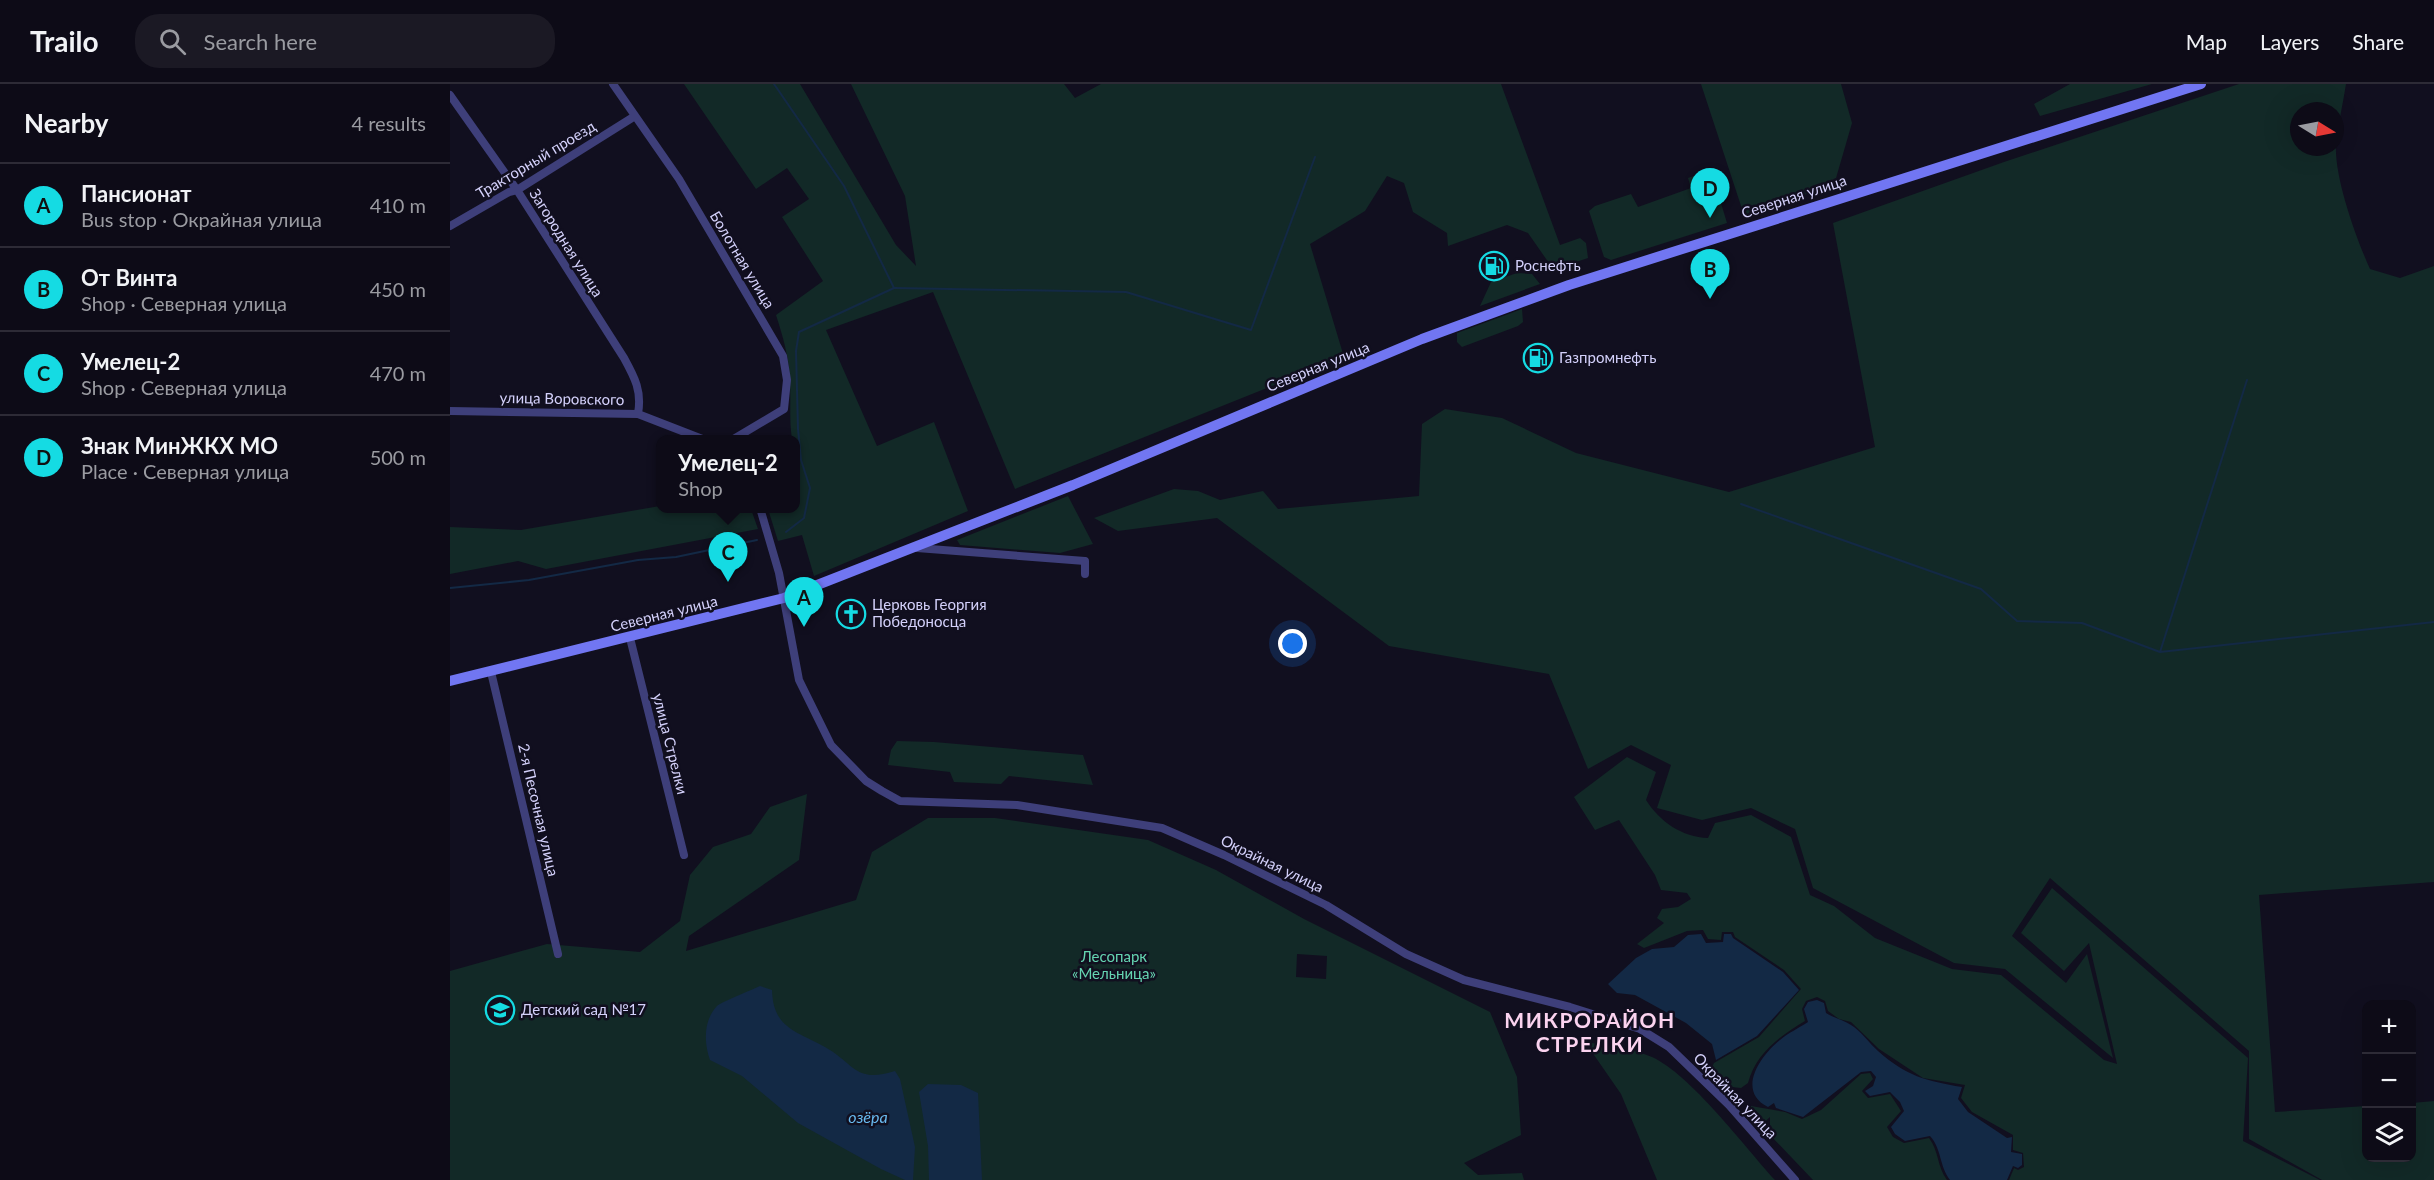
<!DOCTYPE html>
<html lang="en">
<head>
<meta charset="utf-8">
<style>
	:root { --surface:#0d0b17; --page:#1b1924; --text:#f1f3f6; --muted:#9a9ba1; --line:#2d2b36; --accent:#15dbe3 }
	body { margin:0; font-family:Lato,sans-serif; background:var(--page); color:var(--text) }
	.controls { position:absolute; right:18px; bottom:18px; display:grid; overflow:hidden; border-radius:12px; box-shadow:0 6px 24px #0002 }
	.controls button { width:54px; height:54px; display:grid; place-items:center; padding:0; border:0; border-bottom:2px solid var(--line); background:var(--surface); color:var(--text); font:30px sans-serif }
	.compass { position:absolute; left:1840px; top:18px; width:54px; height:54px; border-radius:50%; background:var(--surface); box-shadow:0 6px 24px #0002; rotate:100deg }
	.you { position:absolute; left:843px; top:560px; width:21px; height:21px; margin:-15px; border:4px solid #fff; border-radius:50%; background:#1a73e8; box-shadow:0 0 0 9px #1a73e833 }
	.badge { display:grid; place-items:center; width:39px; height:39px; border-radius:50%; background:var(--accent); color:#111; font-size:20px; font-weight:700 }
	.pin { position:absolute; translate:-50% -50px; filter:drop-shadow(0 2px 3px #0008) }
	.pin::after { content:''; position:absolute; top:32px; width:21px; height:18px; background:inherit; clip-path:polygon(0 0,100% 0,50% 100%) }
	.popup { position:absolute; left:206px; top:351px; width:144px; height:78px; box-sizing:border-box; display:grid; place-content:center; border-radius:12px; background:var(--surface); filter:drop-shadow(0 2px 4px #0005); font-size:20px; white-space:nowrap; color:var(--muted) }
	.popup b { font-size:22px; color:var(--text) }
	.popup::after { content:''; position:absolute; left:50%; top:100%; margin-left:-12px; border:12px solid transparent; border-top-color:var(--surface) }
	.list { margin:0; padding:0; list-style:none }
	h2 { display:flex; justify-content:space-between; align-items:center; height:78px; margin:0; padding:0 24px; font-size:26px }
	h2 small { font-size:20px; font-weight:400; color:var(--muted) }
	.list li { display:grid; grid-template-columns:39px 1fr auto; gap:18px; align-items:center; box-sizing:border-box; height:84px; padding:0 24px; border-top:2px solid var(--line) }
	.list b { display:block; font-size:22px; white-space:nowrap }
	.list p { margin:0; font-size:20px; white-space:nowrap; color:var(--muted) }
	.list em { font-size:20px; font-style:normal; color:var(--muted) }
	.icon { flex:none; width:33px; height:33px; fill:none; stroke:currentColor; stroke-width:2; stroke-linecap:round; stroke-linejoin:round }
	.map { position:relative; flex:none; width:1984px; height:1096px; overflow:hidden }
	header { display:flex; align-items:center; gap:36px; box-sizing:border-box; height:84px; padding:0 30px; background:var(--surface); border-bottom:2px solid var(--line) }
	header strong { font-size:28px }
	nav { display:flex; gap:33px; margin-inline-start:auto; font-size:21px }
	.search { width:420px; height:54px; background:var(--page); display:flex; align-items:center; gap:15px; box-sizing:border-box; padding:0 21px; border-radius:24px; color:var(--muted); font-size:22px }
	main { display:flex }
	aside { flex:1; background:var(--surface) }
	.map>svg:first-child { display:block }
	.green { fill:#122927; fill-rule:evenodd }
	.water { fill:#132945 }
	.lines { fill:none; stroke-linecap:round; stroke-linejoin:round }
	.stream { stroke:#132945; stroke-width:2 }
	.minor { stroke:#3e3f7a; stroke-width:8 }
	.secondary { stroke:#7176f2; stroke-width:10 }
	.labels { text-anchor:middle; stroke-width:5; stroke-linejoin:round; paint-order:stroke }
	.street-label { font-size:15px; fill:#d4d1fb; stroke:#110f1f }
	.poi-label { font-size:15px; fill:#d4d1fb; stroke:#110f1f; text-anchor:start }
	.park-label { font-size:15px; fill:#65d4b1; stroke:#110f1f }
	.water-label { font-size:16px; font-style:italic; fill:#69bbf1; stroke:#110f1f }
	.district-label { font-size:21px; font-weight:bold; letter-spacing:1.5px; fill:#fbd3ef; stroke:#110f1f }
</style>
</head>
<body>
<header>
<strong>Trailo</strong>
<div class="search"><svg class="icon" aria-label="search" viewBox="0 0 24 24"><circle cx="10" cy="10" r="6"/><path d="M15 15l6 6"/></svg>Search here</div>
<nav><a>Map</a><a>Layers</a><a>Share</a></nav>
</header>
<main>
<aside>
<h2>Nearby<small>4 results</small></h2>
<ul class="list">
<li><span class="badge">A</span><div><b>Пансионат</b><p>Bus stop · Окрайная улица</p></div><em>410 m</em></li>
<li><span class="badge">B</span><div><b>От Винта</b><p>Shop · Северная улица</p></div><em>450 m</em></li>
<li><span class="badge">C</span><div><b>Умелец-2</b><p>Shop · Северная улица</p></div><em>470 m</em></li>
<li><span class="badge">D</span><div><b>Знак МинЖКХ МО</b><p>Place · Северная улица</p></div><em>500 m</em></li>
</ul>
</aside>
<div class="map">
<svg width="1984" height="1096" viewBox="0 0 1984 1096">
	<rect width="100%" height="100%" fill="#110f1f"/>
	<path class="green" d="M234,0H350L446,161L466,182L455,112L401,0H614L625,14L651,0H1051L1110,161L1130,154L1136,159L1138,174L1111,183L1101,182L1078,149L1057,141L998,162L997,149L963,128L954,99L937,92L915,127L860,160L894,273L565,405L483,208L376,246L427,362L484,338L518,427L364,492L352,451L328,457L318,425L346,424V356L342,355C339,336 341,319 340,299C340,276 333,253 326,231L373,197L332,133L359,115L337,84L306,105Z
		M1251,0H1391L1402,39L1384,101L1294,131Z
		M1620,0H1702L1590,32L1584,20Z
		M1789,0H1896C1893,20 1888,40 1886,60C1884,93 1906,154 1920,185L1950,194L1984,182V798L1809,811L1825,1028L1916,1022V1074H1962V1019L1984,1017V1096H1872L1799,1055V967L1600,794L1562,852L1616,899L1637,870L1663,974L1555,885L1504,879L1363,804L1345,745L1301,724L1252,736L1207,724L1221,681L1181,661L1138,685L1099,590L939,562L767,434L668,447L644,434L724,405L748,407L770,416L813,407L828,425L969,412L972,340L995,325L1052,334L1126,369L1279,408L1425,363L1383,139L1554,78ZM1849,27H1885V63H1849Z
		M1261,86L1277,139L1161,176L1154,173L1139,127L1145,122L1181,110L1188,123L1241,104L1238,94Z
		M1067,189L1082,190L1090,200L1030,222L1041,198Z
		M1072,225L1073,238L1068,242L1012,263L1007,258V249Z
		M618,412L643,460L610,469L510,461L507,456Z
		M210,422V424L301,425L308,445L96,485L68,477L0,490V443L71,446Z
		M447,657L484,658L633,671L643,701L559,692L551,700L504,698L500,688L438,681L441,666Z
		M1177,673L1206,688L1196,716C1210,738 1232,753 1258,754L1265,739L1301,731L1341,753L1360,811L1384,822L1425,854L1502,885L1551,891L1654,976L1667,980L1639,859L1614,887L1571,849L1602,804L1798,974L1793,1057L1870,1096H1559L1564,1084L1568,1086L1574,1083L1573,1069L1563,1066V1051L1522,1028L1511,1014L1515,1001L1473,994L1429,965L1401,938L1389,935L1378,927L1375,917L1367,913L1356,917L1352,925L1355,937C1330,952 1306,969 1298,999L1291,1004L1272,1002L1261,985L1264,979L1309,953L1351,905L1334,886L1285,853L1283,848H1272L1271,856L1258,855L1253,846L1237,847L1194,864L1187,860L1214,839L1207,834L1212,825L1228,823L1241,815L1237,809L1211,806L1205,791L1169,736L1145,746L1124,713Z
		M357,710L349,776L239,852L236,867L406,816L422,768L478,734H545L698,756L766,786L854,835L1040,928L1067,993L1071,1051L1014,1079L1028,1091L1072,1089L1074,1096H0V887L97,860L190,868L230,837L240,791L263,763L301,750L320,723ZM847,870L877,872L876,895L846,893Z
		M1135,958C1157,961 1181,964 1202,973C1241,991 1294,1062 1325,1096H1207L1171,1010Z
		M1420,989L1423,995L1412,1007L1418,1014L1440,1010L1451,1027L1437,1043L1443,1053L1454,1059L1479,1054C1489,1067 1487,1083 1497,1096H1363L1320,1051V1033L1307,1045L1297,1030L1301,1022L1335,1028L1352,1035L1371,1026L1411,990Z"/>
	<path class="water" d="M1251,850L1256,859L1273,858L1274,850H1281L1283,854L1333,888L1349,906L1307,952L1266,976L1262,960L1236,939L1185,911L1167,909L1158,900L1186,874L1202,865L1224,863L1238,851Z
		M310,902L322,906C323,944 346,947 375,963C404,979 405,1000 445,987L450,995L465,1063L463,1096H455L431,1085L348,1039L292,992L260,976C254,959 253,937 267,922C271,918 302,906 310,902Z
		M1367,916L1374,919L1376,929C1384,934 1394,936 1401,941C1411,947 1419,959 1428,967C1456,992 1476,997 1512,1003L1508,1015L1518,1028L1557,1054L1562,1053L1561,1068L1572,1070V1081L1568,1084L1563,1082L1557,1096H1500C1489,1082 1492,1065 1480,1052L1455,1057L1445,1050L1441,1043L1454,1027L1450,1018L1440,1008L1420,1012L1415,1007L1423,1002L1426,993L1421,987L1411,988L1353,1033L1326,1024L1324,1019L1318,1023C1286,1007 1310,972 1330,956C1338,949 1349,944 1358,938L1354,925L1358,918Z
		M478,1000L511,1001L528,1009L532,1096H479L478,1062L469,1008Z"/>
	<g class="lines">
		<path class="stream" d="M324,0L394,102L444,204L349,248L346,267L348,345L351,376L360,404L354,434L336,448
			M445,204L676,208L801,246L865,73
			M1291,420L1531,505L1567,537L1632,539L1710,568L1797,296
			M0,504L79,496L188,476L226,473L307,456
			M1710,568L1984,538"/>
		<path class="minor" d="M163,0L229,95L333,272L337,296L334,325L282,356
			M0,11L67,106L174,274C185,294 192,307 188,330
			M0,142L59,108L67,106L185,32
			M0,327L188,330L255,356
			M310,424L329,489L349,596L381,661L416,697L432,707L450,717L567,721L712,744L774,771L876,821L956,870L1014,896L1120,923L1190,945L1219,963L1279,1021L1345,1096
			M467,464L635,477V490
			M180,554L234,771
			M41,588L108,870"/>
		<path class="secondary" d="M0,597L334,514L623,401L972,255L1119,201L1751,0"/>
	</g>
	<defs>
		<g id="fuel-ring" transform="scale(1.5)"><circle r="9.5" fill="#110f1f" stroke="#15dbe3" stroke-width="1.5"/><path d="M-5.5-6h7V0h2V4h1.3V-2.5L3-4.5l.8-.8L6-3V5H2.5V1h-1V6h-7ZM-4.2-4.7v3.2H.2V-4.7Z" fill="#15dbe3"/></g>
		<g id="church-ring" transform="scale(1.5)"><circle r="9.5" fill="#110f1f" stroke="#15dbe3" stroke-width="1.5"/><path d="M-1.2-6h2.4v3.5h3.3v2.4h-3.3V6h-2.4V-.1h-3.3v-2.4h3.3Z" fill="#15dbe3"/></g>
		<g id="school-ring" transform="scale(1.5)"><circle r="9.5" fill="#110f1f" stroke="#15dbe3" stroke-width="1.5"/><path d="M0-5L7-2L0 1L-7-2ZM-4 1L0 2.5L4 1V4Q0 6-4 4Z" fill="#15dbe3"/></g>
	</defs>
	<g fill-rule="evenodd">
		<use href="#fuel-ring" x="1044" y="182"/>
		<use href="#fuel-ring" x="1088" y="274"/>
		<use href="#church-ring" x="401" y="530"/>
		<use href="#school-ring" x="50" y="926"/>
	</g>
	<g class="labels">
		<g class="street-label">
			<text transform="translate(86 76) rotate(-31)" y="5">Тракторный проезд</text>
			<text transform="translate(1344 113) rotate(-18)" y="5">Северная улица</text>
			<text transform="translate(116 159) rotate(58)" y="5">Загородная улица</text>
			<text transform="translate(292 176) rotate(59)" y="5">Болотная улица</text>
			<text transform="translate(868 283) rotate(-22)" y="5">Северная улица</text>
			<text transform="translate(112 315) rotate(1)" y="5">улица Воровского</text>
			<text transform="translate(214 530) rotate(-14)" y="5">Северная улица</text>
			<text transform="translate(220 660) rotate(76)" y="5">улица Стрелки</text>
			<text transform="translate(88 726) rotate(77)" y="5">2-я Песочная улица</text>
			<text transform="translate(822 780) rotate(26)" y="5">Окрайная улица</text>
			<text transform="translate(1285 1012) rotate(46)" y="5">Окрайная улица</text>
		</g>
		<g class="poi-label">
			<text x="1065" y="187">Роснефть</text>
			<text x="1109" y="279">Газпромнефть</text>
			<text x="422" y="526">Церковь Георгия<tspan x="422" dy="17">Победоносца</tspan></text>
			<text x="71" y="931">Детский сад №17</text>
		</g>
		<g class="park-label">
			<text x="664" y="878">Лесопарк<tspan x="664" dy="17">«Мельница»</tspan></text>
		</g>
		<g class="water-label">
			<text x="418" y="1039">озёра</text>
		</g>
		<g class="district-label">
			<text x="1140" y="944">МИКРОРАЙОН<tspan x="1140" dy="24">СТРЕЛКИ</tspan></text>
		</g>
	</g>
</svg>
<div class="controls">
<button>+</button>
<button>−</button>
<button><svg class="icon" aria-label="layers" viewBox="0 0 24 24"><path d="M12 4l9 5-9 5-9-5zM3 14l9 5 9-5"/></svg></button>
</div>
<svg class="compass" viewBox="-18 -18 36 36"><path d="M0-13l5 13h-10z" fill="#e53935"/><path d="M0 13l5-13h-10z" fill="#9a9ba1"/></svg>
<div class="you"></div>
<div class="pin badge" style="left:354px;top:543px">A</div>
<div class="pin badge" style="left:1260px;top:215px">B</div>
<div class="pin badge" style="left:278px;top:498px">C</div>
<div class="popup"><b>Умелец-2</b>Shop</div>
<div class="pin badge" style="left:1260px;top:134px">D</div>
</div>
</main>
</body>
</html>
